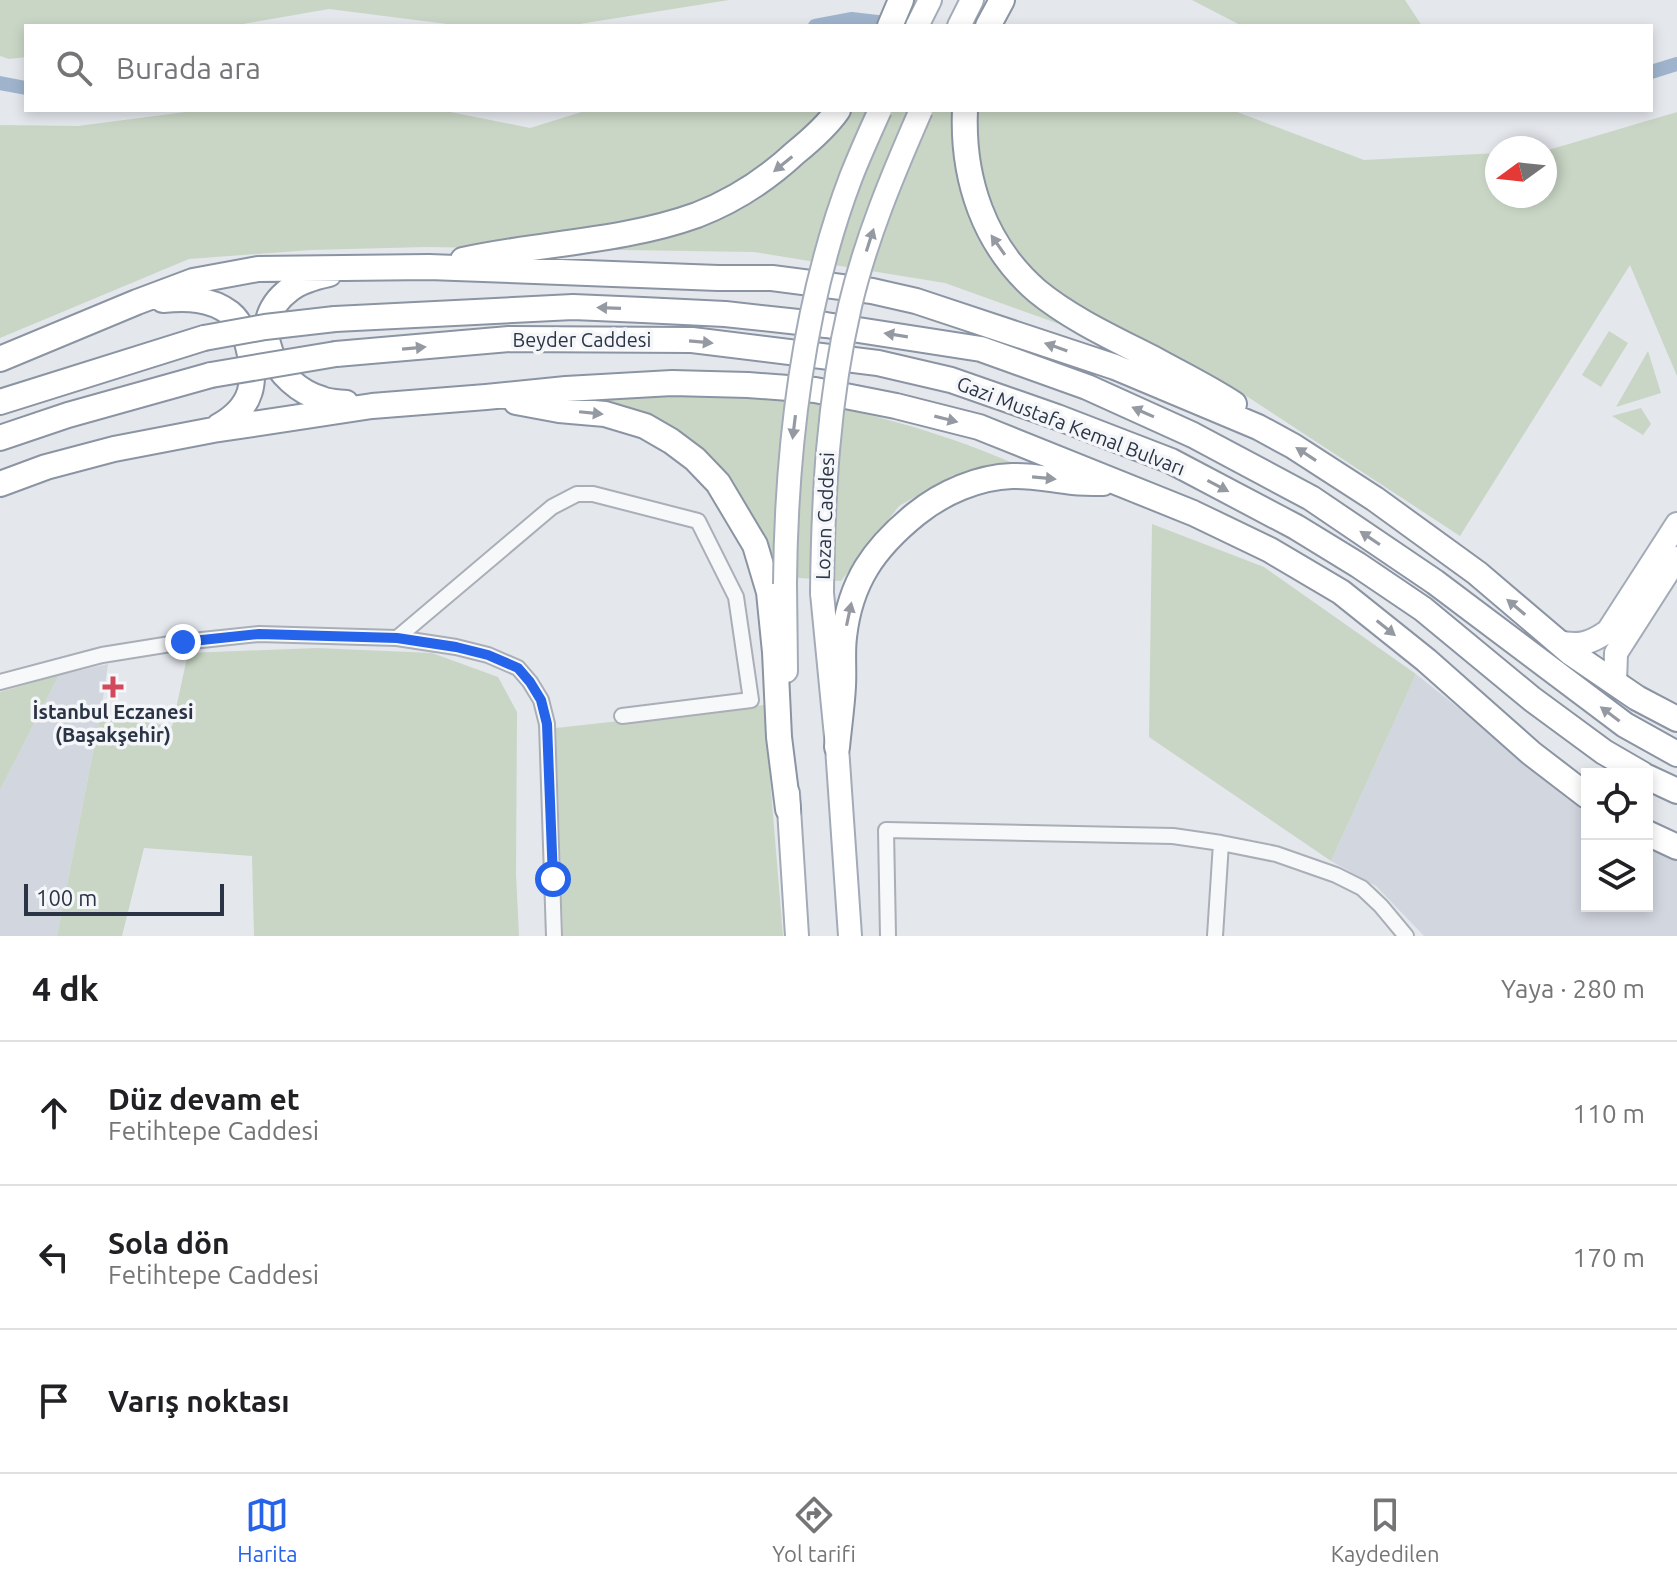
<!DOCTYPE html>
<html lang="tr">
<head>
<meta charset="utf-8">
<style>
	:root { --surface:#fff; --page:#f6f6f6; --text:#202124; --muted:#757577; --line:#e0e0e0; --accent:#2563eb }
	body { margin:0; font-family:Ubuntu,sans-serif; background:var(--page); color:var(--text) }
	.controls { position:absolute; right:24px; bottom:24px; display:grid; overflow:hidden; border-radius:0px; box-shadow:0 4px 12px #0003 }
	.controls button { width:72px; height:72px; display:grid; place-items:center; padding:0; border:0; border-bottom:2px solid var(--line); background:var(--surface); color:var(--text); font:40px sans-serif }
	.compass { position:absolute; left:1485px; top:136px; width:72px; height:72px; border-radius:50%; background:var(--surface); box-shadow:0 4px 12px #0003; rotate:255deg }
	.scale { position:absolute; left:24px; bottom:20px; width:200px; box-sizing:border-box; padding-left:8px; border:4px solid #2b3445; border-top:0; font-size:22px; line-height:28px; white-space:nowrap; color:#2b3445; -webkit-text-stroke:6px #f4f6f9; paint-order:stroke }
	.stop { position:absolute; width:24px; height:24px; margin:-18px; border:6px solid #2563eb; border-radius:50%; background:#fff }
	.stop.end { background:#2563eb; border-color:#fff; box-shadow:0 2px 8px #0008 }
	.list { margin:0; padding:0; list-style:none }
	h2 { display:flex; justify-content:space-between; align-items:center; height:104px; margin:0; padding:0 32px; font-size:34px }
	h2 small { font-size:26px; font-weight:400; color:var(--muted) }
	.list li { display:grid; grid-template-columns:52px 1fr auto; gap:24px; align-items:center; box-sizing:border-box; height:144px; padding:0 32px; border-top:2px solid var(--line) }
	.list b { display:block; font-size:30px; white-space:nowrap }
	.list p { margin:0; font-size:26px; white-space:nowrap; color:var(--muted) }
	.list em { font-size:26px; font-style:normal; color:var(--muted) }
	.icon { flex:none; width:44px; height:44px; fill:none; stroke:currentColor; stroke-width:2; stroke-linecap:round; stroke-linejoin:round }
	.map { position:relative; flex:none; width:1677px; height:936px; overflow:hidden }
	.search { position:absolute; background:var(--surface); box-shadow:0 4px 12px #0003; left:24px; right:24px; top:24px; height:88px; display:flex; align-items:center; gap:20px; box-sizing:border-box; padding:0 28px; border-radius:0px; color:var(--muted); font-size:30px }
	.sheet { height:536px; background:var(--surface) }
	nav { display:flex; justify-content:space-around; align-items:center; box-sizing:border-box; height:112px; border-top:2px solid var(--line); background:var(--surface); font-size:22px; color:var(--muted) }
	nav a { display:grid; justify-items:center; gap:4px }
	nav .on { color:var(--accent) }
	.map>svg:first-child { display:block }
	.built { fill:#d2d6de }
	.green { fill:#c9d6c5 }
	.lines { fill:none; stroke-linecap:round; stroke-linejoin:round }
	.canal { stroke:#9fb4cc; stroke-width:14 }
	.street-casing { stroke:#a9aeb7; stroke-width:18 }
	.primary-casing { stroke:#a3abb8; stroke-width:26 }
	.highway-casing { stroke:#8b94a3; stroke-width:28 }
	.street { stroke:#f7f8fa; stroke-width:14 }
	.primary { stroke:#fff; stroke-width:22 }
	.highway { stroke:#fff; stroke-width:24 }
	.primary-bridge-casing { stroke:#a3abb8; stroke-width:26; stroke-linecap:butt }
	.highway-bridge-casing { stroke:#8b94a3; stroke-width:28; stroke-linecap:butt }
	.primary-bridge { stroke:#fff; stroke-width:22 }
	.highway-bridge { stroke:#fff; stroke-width:24 }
	.oneway { fill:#959aa2 }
	.route { stroke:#2563eb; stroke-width:10 }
	.poi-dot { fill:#d1495b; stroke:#f4f6f9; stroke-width:3 }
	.labels { text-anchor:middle; stroke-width:7; stroke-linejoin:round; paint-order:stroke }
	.street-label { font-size:20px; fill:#2b3445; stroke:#f4f6f9 }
	.poi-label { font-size:20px; font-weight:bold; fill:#2b3445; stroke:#f4f6f9 }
</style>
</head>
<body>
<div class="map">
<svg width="1677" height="936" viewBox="0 0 1677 936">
	<rect width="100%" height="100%" fill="#e4e7ec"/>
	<path class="built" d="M108,664L101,712L57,936H0V790L59,675Z
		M1416,674L1547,779L1587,805V906H1647V843L1677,861V936H1424L1376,886L1331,861Z"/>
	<path class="green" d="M0,0H729L567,26H463L329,9L231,26H26V57L9,59L0,56Z
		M1192,0H1405L1422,26H1242Z
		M201,110H440L530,128L588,110H1232L1364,160L1497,153V196H1545V151L1677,112V376L1630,265L1460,536L1231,386L945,283L754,252L426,247L311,250L189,259L0,338V125L78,126Z
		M1609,331L1628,343L1601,387L1582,375Z
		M1648,351L1661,393L1616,407Z
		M688,394C714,395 742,393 768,396C852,407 937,430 1015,464L953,475L899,506L841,581L772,576L757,533L655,420L600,401Z
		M1641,408L1651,424L1643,435L1612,416Z
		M1152,524L1264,567L1416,674L1331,861L1149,737Z
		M317,648L432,653L498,677L517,712L516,874L519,936H254L252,856L144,848L122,936H57L101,712L172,727L188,653Z
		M59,675L0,790V692Z
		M764,705L783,936H563L556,728Z"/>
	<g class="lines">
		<path class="canal" d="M815,26L852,19L911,26
			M1651,72L1677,64
			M0,83L26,88"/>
		<g class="street-casing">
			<path id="street" d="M397,638L552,507L577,494H593L698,521L736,597L751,700L622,716
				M0,682L102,655L183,642L259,634L397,638L456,647L488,655L518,668L530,682L541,700L547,724L554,936
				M888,936L886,830L1173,836L1221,843L1276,854L1336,875L1362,888L1381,906L1406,936
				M1215,936L1221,843"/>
		</g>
		<g class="primary-casing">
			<path id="primary" d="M917,26L930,0
				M959,26L972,0
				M785,584L786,671
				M822,593L837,747L850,936
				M1558,642C1579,647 1591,643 1608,631L1677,524
				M1615,683L1616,653L1677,558
				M788,793L797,936"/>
		</g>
		<g class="highway-casing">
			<path id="highway" d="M890,26L901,0
				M988,26L1002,0
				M965,110C962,179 984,245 1037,291C1071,319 1115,339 1154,359C1181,374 1208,387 1234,404
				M463,260C540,243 622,242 697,215C733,201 767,179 795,153C811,140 827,126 838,110
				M329,274C315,277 300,281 289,290C243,325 275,385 322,399C329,402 338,402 346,403
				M163,300C187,298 210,298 230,313C240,321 245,334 248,346C257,382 253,407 219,426
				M335,319L573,307L643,310L725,314L826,325L981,349L1087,387L1193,435L1311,498L1435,582L1625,725L1677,754
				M336,354L509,339L692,340L878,363L951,380L1057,417L1171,461L1296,527L1358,565L1423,609L1532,699L1604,752L1642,774
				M0,359L137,302L193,281L258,269L429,267L718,278H772L872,291L916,301L1115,367L1258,427L1293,446L1375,499L1477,573L1571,653L1637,698L1677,719
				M0,402L204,338
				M516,402L559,410L605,414L645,426L671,441L695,459L718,483L755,545L769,592L775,652L779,737L788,809
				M0,438L68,415L211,375
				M0,484L46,467L114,449L213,430L372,406L486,397L566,389L672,383L748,385L815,390L896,406L979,427L1193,513L1270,550L1341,592L1426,660L1531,753L1587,796
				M837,747C839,726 842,706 843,686C844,670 842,653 844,637C850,582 874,548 916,514C942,493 978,477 1012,476C1032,475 1052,480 1073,482C1083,483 1093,483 1103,483
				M1647,777L1677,791
				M1647,833L1677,847"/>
		</g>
		<use href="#street" class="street"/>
		<use href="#primary" class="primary"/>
		<use href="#highway" class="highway"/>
		<g class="primary-bridge-casing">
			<path id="primary-bridge" d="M785,584C786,450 803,303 851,177C860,154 870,132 880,110
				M822,593C823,496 828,401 850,306C866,238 893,174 921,110"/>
		</g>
		<g class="highway-bridge-casing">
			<path id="highway-bridge" d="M204,338L265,327L335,319
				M211,375L336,354"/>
		</g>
		<use href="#primary-bridge" class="primary-bridge"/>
		<use href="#highway-bridge" class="highway-bridge"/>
	</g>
	<defs><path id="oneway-solid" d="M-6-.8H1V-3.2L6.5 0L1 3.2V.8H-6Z" transform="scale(2)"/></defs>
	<g class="oneway">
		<use href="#oneway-solid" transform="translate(783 164) rotate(141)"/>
		<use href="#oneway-solid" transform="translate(870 240) rotate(-72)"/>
		<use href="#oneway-solid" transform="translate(998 245) rotate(-125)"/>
		<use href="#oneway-solid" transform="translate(609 308) rotate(-178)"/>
		<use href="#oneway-solid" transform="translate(896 335) rotate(-171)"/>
		<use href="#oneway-solid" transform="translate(701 342) rotate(5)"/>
		<use href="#oneway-solid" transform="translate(1056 347) rotate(-161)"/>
		<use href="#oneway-solid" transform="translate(414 348) rotate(-5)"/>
		<use href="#oneway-solid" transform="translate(1143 412) rotate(-156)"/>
		<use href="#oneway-solid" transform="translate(591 413) rotate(6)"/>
		<use href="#oneway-solid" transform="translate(946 419) rotate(14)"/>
		<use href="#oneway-solid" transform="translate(794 427) rotate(97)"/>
		<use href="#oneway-solid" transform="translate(1306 454) rotate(-147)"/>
		<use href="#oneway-solid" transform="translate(1044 478) rotate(5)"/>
		<use href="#oneway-solid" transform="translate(1218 486) rotate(28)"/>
		<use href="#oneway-solid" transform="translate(1370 538) rotate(-146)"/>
		<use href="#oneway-solid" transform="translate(1516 607) rotate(-140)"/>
		<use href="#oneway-solid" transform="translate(849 614) rotate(-78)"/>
		<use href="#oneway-solid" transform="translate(1386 628) rotate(39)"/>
		<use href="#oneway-solid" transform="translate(1610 714) rotate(-143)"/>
	</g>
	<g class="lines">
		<path class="route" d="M183,642L259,634L397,638L456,647L488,655L518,668L530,682L541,700L547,724L553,879"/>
	</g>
	<path class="poi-dot" d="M109 675h8v8h8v8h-8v8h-8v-8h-8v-8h8z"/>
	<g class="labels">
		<g class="street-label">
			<text x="582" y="347">Beyder Caddesi</text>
			<text transform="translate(1071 426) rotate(21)" y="7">Gazi Mustafa Kemal Bulvarı</text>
			<text transform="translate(825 516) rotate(-88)" y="7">Lozan Caddesi</text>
		</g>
		<g class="poi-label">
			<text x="113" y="719">İstanbul Eczanesi<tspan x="113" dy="23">(Başakşehir)</tspan></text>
		</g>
	</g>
</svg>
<div class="controls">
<button><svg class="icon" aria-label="locate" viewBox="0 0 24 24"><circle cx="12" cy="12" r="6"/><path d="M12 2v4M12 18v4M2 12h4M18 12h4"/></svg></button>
<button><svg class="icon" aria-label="layers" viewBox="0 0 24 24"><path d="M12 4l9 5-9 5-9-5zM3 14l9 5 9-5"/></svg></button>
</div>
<svg class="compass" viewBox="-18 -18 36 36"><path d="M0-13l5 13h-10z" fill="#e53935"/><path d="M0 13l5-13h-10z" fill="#757577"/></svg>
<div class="scale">100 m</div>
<div class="stop" style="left:553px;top:879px"></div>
<div class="stop end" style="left:183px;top:642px"></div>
<div class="search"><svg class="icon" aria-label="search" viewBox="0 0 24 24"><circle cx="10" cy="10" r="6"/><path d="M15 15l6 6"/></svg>Burada ara</div>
</div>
<section class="sheet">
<h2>4 dk<small>Yaya · 280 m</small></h2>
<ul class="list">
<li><svg class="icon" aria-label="ahead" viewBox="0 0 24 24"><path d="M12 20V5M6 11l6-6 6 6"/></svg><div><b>Düz devam et</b><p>Fetihtepe Caddesi</p></div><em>110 m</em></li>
<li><svg class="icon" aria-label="left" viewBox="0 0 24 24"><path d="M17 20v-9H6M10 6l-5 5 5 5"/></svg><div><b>Sola dön</b><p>Fetihtepe Caddesi</p></div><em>170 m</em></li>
<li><svg class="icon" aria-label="arrive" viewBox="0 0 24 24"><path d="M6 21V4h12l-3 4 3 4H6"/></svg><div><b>Varış noktası</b></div></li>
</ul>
</section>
<nav>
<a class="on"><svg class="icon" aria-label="map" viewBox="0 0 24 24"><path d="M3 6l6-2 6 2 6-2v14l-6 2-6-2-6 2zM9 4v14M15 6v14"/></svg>Harita</a>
<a><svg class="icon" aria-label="directions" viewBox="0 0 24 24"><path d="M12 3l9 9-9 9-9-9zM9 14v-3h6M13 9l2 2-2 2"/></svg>Yol tarifi</a>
<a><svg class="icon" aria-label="saved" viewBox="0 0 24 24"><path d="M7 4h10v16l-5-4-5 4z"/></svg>Kaydedilen</a>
</nav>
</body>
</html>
